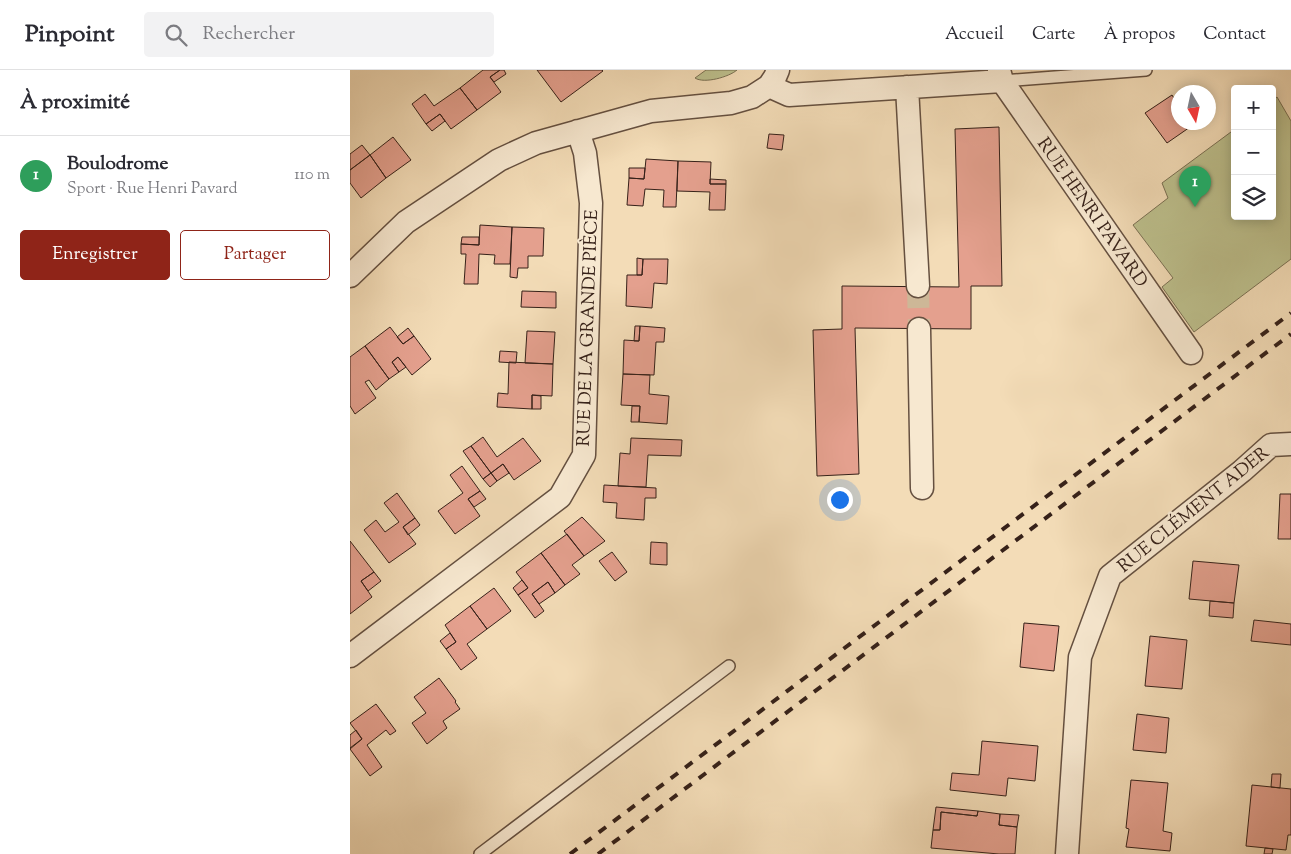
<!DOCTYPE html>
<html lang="fr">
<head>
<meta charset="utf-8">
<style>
	:root { --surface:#fff; --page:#f2f2f3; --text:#2b2b33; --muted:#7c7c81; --line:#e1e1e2; --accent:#8f2418 }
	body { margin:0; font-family:"Sorts Mill Goudy",serif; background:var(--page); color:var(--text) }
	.controls { position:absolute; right:15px; top:15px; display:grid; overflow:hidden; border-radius:5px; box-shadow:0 2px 12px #0003 }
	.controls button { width:45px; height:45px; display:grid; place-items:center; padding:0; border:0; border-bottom:1px solid var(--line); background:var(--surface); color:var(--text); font:25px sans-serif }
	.compass { position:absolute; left:821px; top:15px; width:45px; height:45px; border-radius:50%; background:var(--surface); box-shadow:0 2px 12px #0003; rotate:171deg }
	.you { position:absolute; left:489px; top:429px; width:18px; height:18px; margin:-12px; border:4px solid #fff; border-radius:50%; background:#1a73e8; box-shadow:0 0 0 8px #1a73e833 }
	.badge { display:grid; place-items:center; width:32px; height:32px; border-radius:50%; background:var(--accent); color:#fff; font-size:16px; font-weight:700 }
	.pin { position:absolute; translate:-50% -41px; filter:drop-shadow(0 1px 2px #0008) }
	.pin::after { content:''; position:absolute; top:26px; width:18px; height:15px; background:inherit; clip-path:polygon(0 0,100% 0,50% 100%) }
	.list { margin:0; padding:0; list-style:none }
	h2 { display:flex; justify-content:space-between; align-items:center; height:65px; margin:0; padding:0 20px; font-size:21px }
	h2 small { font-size:16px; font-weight:400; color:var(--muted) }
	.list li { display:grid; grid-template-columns:32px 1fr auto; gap:15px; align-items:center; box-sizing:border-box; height:80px; padding:0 20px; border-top:1px solid var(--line) }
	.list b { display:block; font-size:19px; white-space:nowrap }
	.list p { margin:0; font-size:16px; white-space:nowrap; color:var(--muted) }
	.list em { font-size:16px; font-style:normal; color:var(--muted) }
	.actions { display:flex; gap:10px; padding:15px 20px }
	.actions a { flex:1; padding:11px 0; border:1px solid var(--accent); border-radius:5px; text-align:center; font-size:18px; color:var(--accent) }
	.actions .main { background:var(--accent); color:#fff }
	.icon { flex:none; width:28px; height:28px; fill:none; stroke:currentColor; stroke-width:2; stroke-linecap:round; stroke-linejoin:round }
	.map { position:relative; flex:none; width:941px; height:784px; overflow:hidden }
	header { display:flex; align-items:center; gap:30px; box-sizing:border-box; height:70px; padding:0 25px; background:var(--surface); border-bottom:1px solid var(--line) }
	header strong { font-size:24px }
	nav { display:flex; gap:28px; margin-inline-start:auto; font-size:18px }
	.search { width:350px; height:45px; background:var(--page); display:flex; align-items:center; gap:12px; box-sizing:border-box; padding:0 18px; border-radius:5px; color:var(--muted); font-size:19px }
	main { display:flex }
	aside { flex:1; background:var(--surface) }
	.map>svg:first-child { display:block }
	.green { fill:#bdc08d; stroke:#7a7053 }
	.building { fill:#e4a08e; stroke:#362119 }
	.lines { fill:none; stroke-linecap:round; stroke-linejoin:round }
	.street-tunnel { stroke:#cdb797; stroke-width:22; stroke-dasharray:22 11; stroke-linecap:butt }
	.lane-casing { stroke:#655040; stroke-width:14 }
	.street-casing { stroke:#655040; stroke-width:25 }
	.lane { stroke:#f7e8d0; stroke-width:11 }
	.street { stroke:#f7e8d0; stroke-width:22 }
	.rail { stroke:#362119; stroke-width:4; stroke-dasharray:9 9; stroke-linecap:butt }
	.labels { text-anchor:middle; stroke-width:4.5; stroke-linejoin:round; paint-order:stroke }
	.street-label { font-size:18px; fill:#362119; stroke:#f7e8d0 }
</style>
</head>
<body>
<header>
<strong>Pinpoint</strong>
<div class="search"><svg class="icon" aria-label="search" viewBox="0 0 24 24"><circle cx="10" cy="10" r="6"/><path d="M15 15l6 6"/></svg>Rechercher</div>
<nav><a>Accueil</a><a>Carte</a><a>À propos</a><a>Contact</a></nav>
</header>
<main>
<aside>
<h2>À proximité<small></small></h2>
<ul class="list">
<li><span class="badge" style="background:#2e9e5b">1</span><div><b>Boulodrome</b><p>Sport · Rue Henri Pavard</p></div><em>110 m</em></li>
</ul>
<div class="actions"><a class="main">Enregistrer</a><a>Partager</a></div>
</aside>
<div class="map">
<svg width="941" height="784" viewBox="0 0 941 784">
	<rect width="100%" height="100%" fill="#f3dcb7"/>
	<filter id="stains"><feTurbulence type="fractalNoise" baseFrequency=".004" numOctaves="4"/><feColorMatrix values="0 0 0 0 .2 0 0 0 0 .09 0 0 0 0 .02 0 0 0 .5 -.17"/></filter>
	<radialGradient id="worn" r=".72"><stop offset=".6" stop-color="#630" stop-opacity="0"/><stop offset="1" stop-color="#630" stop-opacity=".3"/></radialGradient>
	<path class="green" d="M356,0H387C379,7 354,14 345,8Z
		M927,27L941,51V189L844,262L812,217L823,208L783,155L818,128L812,113L885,59V146H922V31Z"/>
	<path class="building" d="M133,0H150L140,7L151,22L127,40L110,18Z
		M150,0H154L156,4L144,12L140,7Z
		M187,0H252L253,1L211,32Z
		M110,18L127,40L101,59L90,44L76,54L62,34L75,24L84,36Z
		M822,25L828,35V52H841L843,55L817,73L795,43Z
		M90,44L95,51L82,61L76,54Z
		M649,57L652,216H621V259L505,258L509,404L467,406L463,260L492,259V216L609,217L605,59Z
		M419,64L434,65L432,80L417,78Z
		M43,67L61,90L36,108L20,85Z
		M12,75L20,85L0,100V84Z
		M20,85L36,108L11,128L0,113V100Z
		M296,89L328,91L326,137H313L314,120L295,119L293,136L277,135L279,108L294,109Z
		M328,91L361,92L360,114H376L375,140H359L360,122L327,121Z
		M279,98H295L294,109L279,108Z
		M360,109L376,110V114H360Z
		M130,155L162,157L160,194H144L145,185L129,184L128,214H114L116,184H111V174L129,175Z
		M162,157L194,158L193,186H178V198H168L167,208L160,207Z
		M112,167H129V175L111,174Z
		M287,188L293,189L292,205H287Z
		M293,189H318L317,214L304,213L302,238L276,236L277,205H292Z
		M172,221L206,222V238L171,237Z
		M285,256H290L289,271H284Z
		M290,256L315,258L314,272H306L304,305L273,304L274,270L289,271Z
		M40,257L53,274L64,266L81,289L62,305L48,287L42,292L49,302L39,309L15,276Z
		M58,258L64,266L53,274L47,267Z
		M177,261L205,262L203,294L175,293Z
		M15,276L39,309L26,320L19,310L15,312L26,328L5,344L0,336V287Z
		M150,281L167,282L166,293L149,292Z
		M48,287L56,297L49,302L42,292Z
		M159,292L203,294L202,326L182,325V339L147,337L148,323L158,324Z
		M273,304L300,305L299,324L319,326L317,354L289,352L290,336L271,335Z
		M182,325L191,326V339H182Z
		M282,336H290L289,352H281Z
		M133,367L147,387L173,368L191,391L164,410L153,394L141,403L121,376Z
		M281,368L332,370L331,386L298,385L296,417L268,416L270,383L280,384Z
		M121,376L141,403L133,409L113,381Z
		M153,394L159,403L147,411L141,403Z
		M112,396L130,421L118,429L130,446L105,464L88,441L113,423L100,405Z
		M141,403L147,411L140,417L133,409Z
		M254,415L306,418V428H295L294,450L266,448L267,433L253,432Z
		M130,421L136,429L124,437L118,429Z
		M47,423L65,448L53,457L66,474L39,493L14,460L26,450L35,462L49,452L34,433Z
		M930,424H941V469H928Z
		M232,447L255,471L234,486L214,461Z
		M65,448L70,455L58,465L53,457Z
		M217,464L234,486L222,495L230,504L215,515L191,483Z
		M0,471L24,502L11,511L22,527L0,544Z
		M301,472L317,473V495L300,494Z
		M262,482L277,502L265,511L249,491Z
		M191,483L215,515L205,523L198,512L182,524L194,541L185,548L168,525L178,518L166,502Z
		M843,491L889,495L884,533L839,529Z
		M24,502L31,511L18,521L11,511Z
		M172,510L178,518L168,525L163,518Z
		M198,512L205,523L189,534L182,524Z
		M144,518L161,541L137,559L120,536Z
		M860,531L884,533L883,548L859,546Z
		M120,536L137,559L117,574L127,588L111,600L96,579L106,572L95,555Z
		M904,550L941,554V575L901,571Z
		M674,553L709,556L704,601L670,597Z
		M100,563L106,572L96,579L90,571Z
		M800,566L837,570L832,619L795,616Z
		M89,608L106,631L105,632L110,639L93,651L97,658L77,674L62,653L76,643L64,627Z
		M26,634L46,661L40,665L36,660L17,675L32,697L20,706L0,679L12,669L0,653Z
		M787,644L819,648L816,683L783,680Z
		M6,660L12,669L0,678V665Z
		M632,671L688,676L685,711L658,708L656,726L600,720L602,703L629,705Z
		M922,704H931L930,718L921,717Z
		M781,710L818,713L813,761L822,763L820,781L776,777L779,759L776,758Z
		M902,715L941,719V765H938L936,780L896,776Z
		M586,737L628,741L627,746L591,742L590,760H583Z
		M628,741L650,744L649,755L667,757L665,784H649L581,778L583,760H590L591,742L627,746Z
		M650,744L669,745L667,757L649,755Z
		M915,778L923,779L922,784H914Z"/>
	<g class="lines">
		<path class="street-tunnel" d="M568,216L569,259"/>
		<g class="lane-casing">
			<path id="lane" d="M652,11L796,0
				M130,784L379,596"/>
		</g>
		<g class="street-casing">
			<path id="street" d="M649,0L652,11L841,283
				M419,16L439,25L652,11
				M557,17L568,216
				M0,206L56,152L149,90L186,73L301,41L381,33L402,27L419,16L425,7L428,0
				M569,259L572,418
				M0,586L210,427L234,385L241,133L235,83L228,61
				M717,784L730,587L760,506L892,401L921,375L941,374"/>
		</g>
		<use href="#lane" class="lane"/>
		<use href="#street" class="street"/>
		<path class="rail" d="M220,784L941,243
			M248,784L941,264"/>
	</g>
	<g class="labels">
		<g class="street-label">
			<text transform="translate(743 142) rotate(55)" y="6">RUE HENRI PAVARD</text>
			<text transform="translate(237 258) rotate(-88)" y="6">RUE DE LA GRANDE PIÈCE</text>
			<text transform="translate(843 439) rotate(-39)" y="6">RUE CLÉMENT ADER</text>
		</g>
	</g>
	<rect width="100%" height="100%" filter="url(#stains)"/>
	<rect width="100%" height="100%" fill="url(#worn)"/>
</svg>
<div class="controls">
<button>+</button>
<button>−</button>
<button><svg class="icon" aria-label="layers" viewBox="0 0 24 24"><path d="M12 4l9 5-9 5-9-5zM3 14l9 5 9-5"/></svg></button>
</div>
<svg class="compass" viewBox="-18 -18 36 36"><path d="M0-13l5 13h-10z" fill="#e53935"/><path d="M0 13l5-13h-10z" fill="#7c7c81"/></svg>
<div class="you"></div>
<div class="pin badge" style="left:845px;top:137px;background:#2e9e5b">1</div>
</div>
</main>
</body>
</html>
